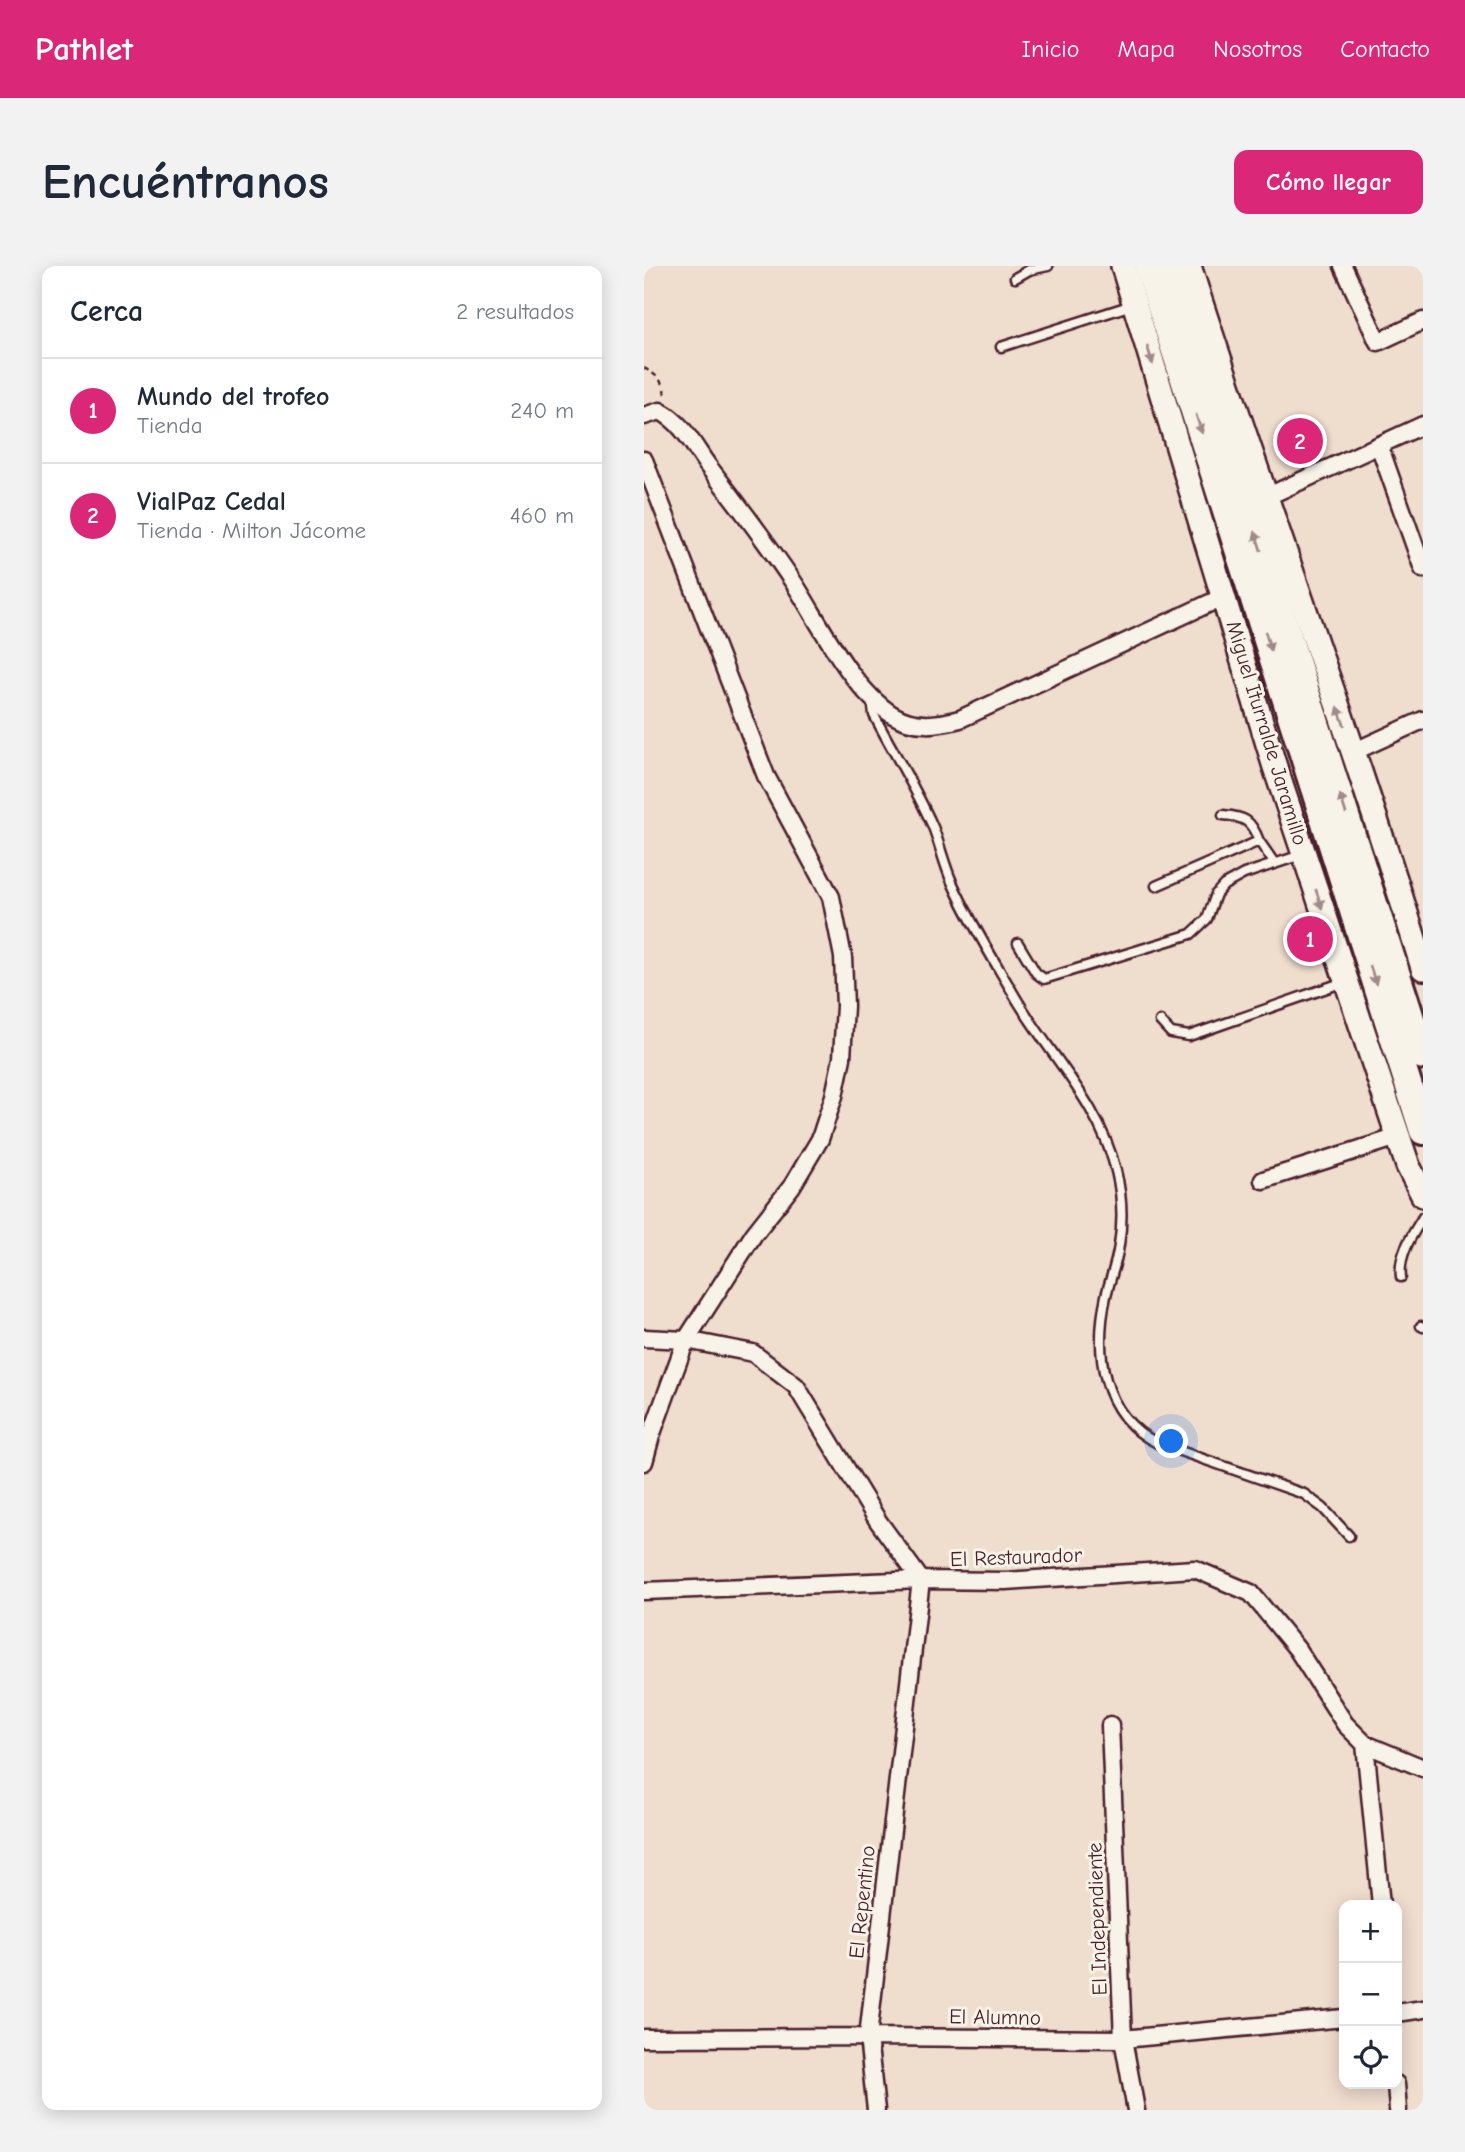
<!DOCTYPE html>
<html lang="es">
<head>
<meta charset="utf-8">
<style>
	:root { --surface:#fff; --page:#f2f2f3; --text:#1f2937; --muted:#747a83; --line:#e0e1e3; --accent:#db2777 }
	body { margin:0; font-family:"Comic Neue",sans-serif; background:var(--page); color:var(--text) }
	.controls { position:absolute; right:21px; bottom:21px; display:grid; overflow:hidden; border-radius:14px; box-shadow:0 4px 18px #0003 }
	.controls button { width:63px; height:63px; display:grid; place-items:center; padding:0; border:0; border-bottom:2px solid var(--line); background:var(--surface); color:var(--text); font:35px sans-serif }
	.you { position:absolute; left:528px; top:1176px; width:24px; height:24px; margin:-18px; border:5px solid #fff; border-radius:50%; background:#1a73e8; box-shadow:0 0 0 10px #1a73e833 }
	.badge { display:grid; place-items:center; width:46px; height:46px; border-radius:50%; background:var(--accent); color:#fff; font-size:23px; font-weight:700 }
	.pin { position:absolute; translate:-50% -50%; border:4px solid #fff; box-shadow:0 2px 7px #0006 }
	.list { margin:0; padding:0; list-style:none }
	h2 { display:flex; justify-content:space-between; align-items:center; height:91px; margin:0; padding:0 28px; font-size:30px }
	h2 small { font-size:23px; font-weight:400; color:var(--muted) }
	.list li { display:grid; grid-template-columns:46px 1fr auto; gap:21px; align-items:center; box-sizing:border-box; height:105px; padding:0 28px; border-top:2px solid var(--line) }
	.list b { display:block; font-size:26px; white-space:nowrap }
	.list p { margin:0; font-size:23px; white-space:nowrap; color:var(--muted) }
	.list em { font-size:23px; font-style:normal; color:var(--muted) }
	.icon { flex:none; width:38px; height:38px; fill:none; stroke:currentColor; stroke-width:2; stroke-linecap:round; stroke-linejoin:round }
	.map { position:relative; flex:none; width:779px; height:1844px; overflow:hidden; border-radius:14px }
	header { display:flex; align-items:center; gap:42px; box-sizing:border-box; height:98px; padding:0 35px; background:var(--accent); color:#fff }
	header strong { font-size:33px }
	nav { display:flex; gap:38px; margin-inline-start:auto; font-size:24px }
	.intro { display:flex; align-items:center; justify-content:space-between; box-sizing:border-box; height:168px; padding:0 42px }
	h1 { margin:0; font-size:49px }
	.button { padding:18px 32px; border-radius:14px; background:var(--accent); color:#fff; font-size:24px; font-weight:700 }
	main { display:flex; gap:42px; padding:0 42px }
	aside { flex:1; background:var(--surface); border-radius:14px; box-shadow:0 4px 18px #0003 }
	.map>svg:first-child { display:block }
	.lines { fill:none; stroke-linecap:round; stroke-linejoin:round }
	.lane-casing { stroke:#4a1f2b; stroke-width:13 }
	.street-casing { stroke:#4a1f2b; stroke-width:21 }
	.secondary-casing { stroke:#4a1f2b; stroke-width:28 }
	.primary-casing { stroke:#4a1f2b; stroke-width:32 }
	.path { stroke:#4a1f2b; stroke-width:2.5; stroke-dasharray:5 5; stroke-linecap:butt }
	.lane { stroke:#f7f3e8; stroke-width:8 }
	.street { stroke:#f7f3e8; stroke-width:16 }
	.secondary { stroke:#f7f3e8; stroke-width:23 }
	.primary { stroke:#f7f3e8; stroke-width:26 }
	.oneway { fill:#a0898a }
	.labels { text-anchor:middle; stroke-width:6; stroke-linejoin:round; paint-order:stroke }
	.street-label { font-size:21px; fill:#4a1f2b; stroke:#f7f3e8 }
</style>
</head>
<body>
<header>
<strong>Pathlet</strong>
<nav><a>Inicio</a><a>Mapa</a><a>Nosotros</a><a>Contacto</a></nav>
</header>
<div class="intro"><h1>Encuéntranos</h1><a class="button">Cómo llegar</a></div>
<main>
<aside>
<h2>Cerca<small>2 resultados</small></h2>
<ul class="list">
<li><span class="badge">1</span><div><b>Mundo del trofeo</b><p>Tienda</p></div><em>240 m</em></li>
<li><span class="badge">2</span><div><b>VialPaz Cedal</b><p>Tienda · Milton Jácome</p></div><em>460 m</em></li>
</ul>
</aside>
<div class="map">
<svg width="779" height="1844" viewBox="0 0 779 1844">
	<rect width="100%" height="100%" fill="#efddce"/>
	<filter id="ink" filterUnits="userSpaceOnUse"><feTurbulence type="fractalNoise" baseFrequency=".0143" numOctaves="2"/><feDisplacementMap in="SourceGraphic" scale="14" xChannelSelector="R" yChannelSelector="G"/><feConvolveMatrix kernelMatrix="1 2 1 2 8 2 1 2 1" color-interpolation-filters="sRGB"/></filter>
	<g filter="url(#ink)">
		<g class="lines">
			<g class="lane-casing">
				<path id="lane" d="M371,12L385,4L404,0
					M357,81L488,39
					M234,435L229,441L230,449C249,486 272,522 289,561C296,579 300,598 308,616C325,654 348,691 369,727C403,787 456,837 472,905C478,929 479,955 475,979C473,996 466,1013 462,1030C450,1086 457,1149 513,1177L660,1228L679,1242L705,1270
					M579,549C601,551 607,554 615,575
					M512,620L615,575L631,598
					M374,677L392,707L400,713L547,668L563,653L572,628L580,619L600,608L657,589
					M516,755L527,767L545,770L700,716
					M757,1011C754,989 768,969 779,951
					M777,1060L779,1061"/>
			</g>
			<g class="street-casing">
				<path id="street" d="M699,0L734,76L779,55
					M0,150L16,145C39,157 49,179 64,200C94,238 123,277 150,317C176,357 207,423 249,449C271,462 293,459 316,453L581,330
					M735,179L779,303
					M0,194L122,510L187,631L199,691L201,740L198,792L190,830L176,873L148,920L110,968L42,1074L7,1170L0,1196
					M622,231L779,159
					M709,486L779,454
					M619,914L754,871
					M0,1072L42,1074L109,1087L152,1120L234,1255L277,1314
					M0,1325L277,1314L361,1315L551,1303L607,1327L653,1383L701,1458L721,1478L779,1502
					M466,1459L479,1773L492,1844
					M721,1478L737,1639
					M753,1747L779,1743
					M0,1772L224,1771L479,1773L700,1752
					M752,1818L754,1844
					M232,1844L224,1771L277,1314"/>
			</g>
			<g class="secondary-casing">
				<path id="secondary" d="M479,0L630,498L764,900L779,929
					M545,0C620,235 707,466 779,702"/>
			</g>
			<g class="primary-casing">
				<path id="primary" d="M504,0L779,865
					M525,0L779,790"/>
			</g>
			<path class="path" d="M0,102C13,109 21,116 21,132"/>
			<use href="#lane" class="lane"/>
			<use href="#street" class="street"/>
			<use href="#secondary" class="secondary"/>
			<use href="#primary" class="primary"/>
		</g>
		<defs><path id="oneway-solid" d="M-6-.8H1V-3.2L6.5 0L1 3.2V.8H-6Z" transform="scale(1.75)"/></defs>
		<g class="oneway">
			<use href="#oneway-solid" transform="translate(506 89) rotate(73)"/>
			<use href="#oneway-solid" transform="translate(555 158) rotate(72)"/>
			<use href="#oneway-solid" transform="translate(614 275) rotate(-108)"/>
			<use href="#oneway-solid" transform="translate(624 375) rotate(73)"/>
			<use href="#oneway-solid" transform="translate(697 450) rotate(-109)"/>
			<use href="#oneway-solid" transform="translate(699 538) rotate(-108)"/>
			<use href="#oneway-solid" transform="translate(675 633) rotate(71)"/>
			<use href="#oneway-solid" transform="translate(729 709) rotate(72)"/>
		</g>
	</g>
	<g class="labels">
		<g class="street-label">
			<text transform="translate(623 467) rotate(73)" y="7">Miguel Iturralde Jaramillo</text>
			<text transform="translate(372 1291) rotate(-2)" y="7">El Restaurador</text>
			<text transform="translate(218 1636) rotate(-84)" y="7">El Repentino</text>
			<text transform="translate(453 1653) rotate(-92)" y="7">El Independiente</text>
			<text transform="translate(351 1751) rotate(1)" y="7">El Alumno</text>
		</g>
	</g>
</svg>
<div class="controls">
<button>+</button>
<button>−</button>
<button><svg class="icon" aria-label="locate" viewBox="0 0 24 24"><circle cx="12" cy="12" r="6"/><path d="M12 2v4M12 18v4M2 12h4M18 12h4"/></svg></button>
</div>
<div class="you"></div>
<div class="pin badge" style="left:666px;top:673px">1</div>
<div class="pin badge" style="left:656px;top:175px">2</div>
</div>
</main>
</body>
</html>
